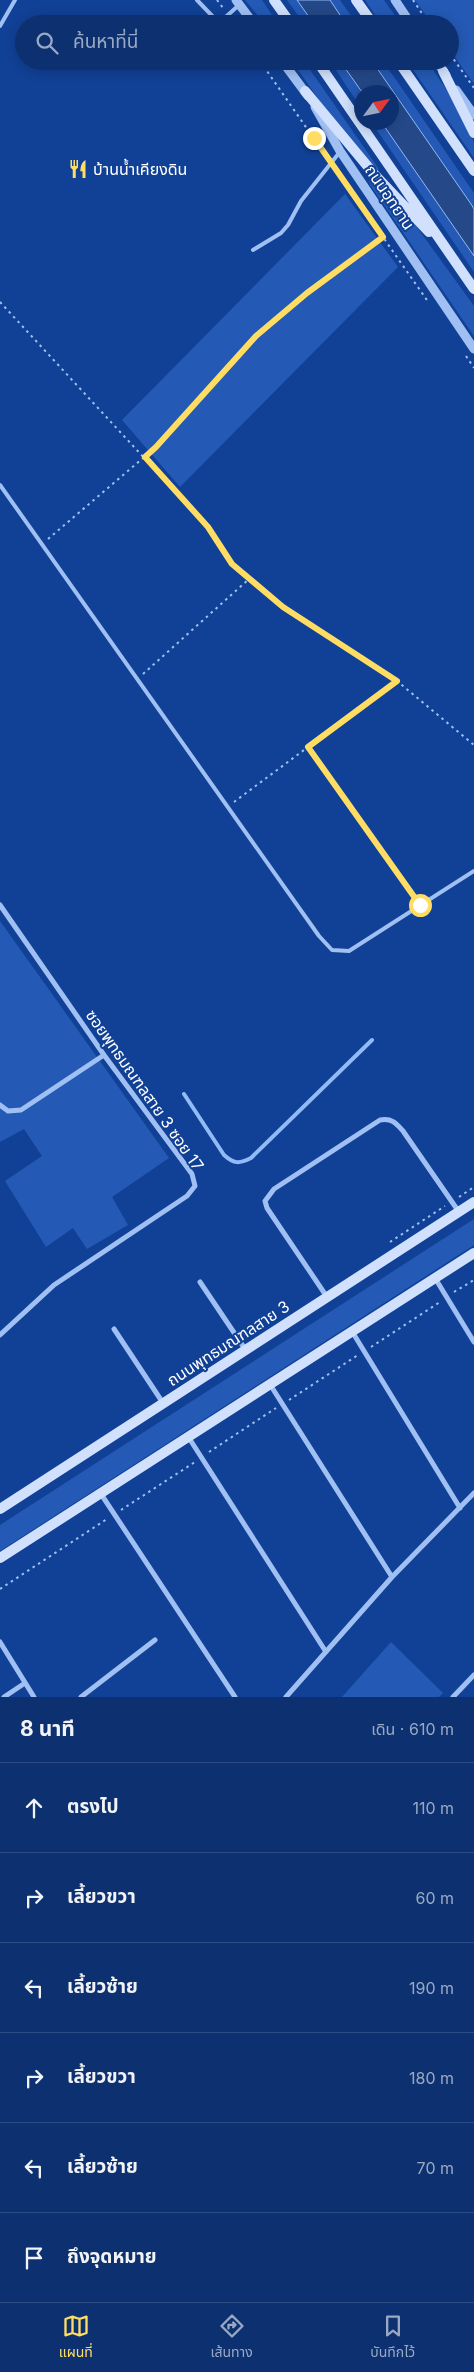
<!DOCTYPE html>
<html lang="th">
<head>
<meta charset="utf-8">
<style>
	:root { --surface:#0d3170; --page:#1b3d78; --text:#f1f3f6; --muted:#9aa9c3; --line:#2d4c83; --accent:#ffdd63 }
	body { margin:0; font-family:Inter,"Noto Sans Thai",sans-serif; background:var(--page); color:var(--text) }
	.compass { position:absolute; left:354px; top:85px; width:45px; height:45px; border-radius:50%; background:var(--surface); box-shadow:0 2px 12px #0003; rotate:57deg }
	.stop { position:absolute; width:15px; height:15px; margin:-11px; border:4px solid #ffdd63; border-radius:50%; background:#fff }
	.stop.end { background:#ffdd63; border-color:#fff; box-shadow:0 1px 5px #0008 }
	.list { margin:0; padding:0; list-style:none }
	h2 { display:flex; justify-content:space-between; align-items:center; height:65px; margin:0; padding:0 20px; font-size:21px }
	h2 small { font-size:16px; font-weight:400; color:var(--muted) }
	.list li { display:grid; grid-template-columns:32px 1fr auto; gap:15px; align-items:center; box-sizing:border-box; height:90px; padding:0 20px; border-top:1px solid var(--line) }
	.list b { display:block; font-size:19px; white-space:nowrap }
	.list em { font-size:16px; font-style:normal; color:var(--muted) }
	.icon { flex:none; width:28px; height:28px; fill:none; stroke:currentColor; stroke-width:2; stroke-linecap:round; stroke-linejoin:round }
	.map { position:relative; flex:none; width:474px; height:1697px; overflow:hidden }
	.search { position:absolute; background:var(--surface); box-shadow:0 2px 12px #0003; left:15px; right:15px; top:15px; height:55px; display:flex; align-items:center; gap:12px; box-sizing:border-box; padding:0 18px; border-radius:28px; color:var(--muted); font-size:19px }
	.sheet { height:605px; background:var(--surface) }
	nav { display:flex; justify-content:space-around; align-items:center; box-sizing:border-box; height:70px; border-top:1px solid var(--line); background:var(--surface); font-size:14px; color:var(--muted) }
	nav a { display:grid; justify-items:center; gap:2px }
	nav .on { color:var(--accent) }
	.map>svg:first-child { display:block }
	.green { fill:#245ab5 }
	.water { fill:#244888; stroke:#92baf7 }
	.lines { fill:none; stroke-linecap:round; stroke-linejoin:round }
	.stream { stroke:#92baf7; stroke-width:4 }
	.path { stroke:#a0c0f3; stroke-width:2; stroke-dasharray:2.5 4; stroke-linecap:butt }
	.service { stroke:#a0c0f3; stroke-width:4 }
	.minor { stroke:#a0c0f3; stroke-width:5 }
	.tertiary { stroke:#a0c0f3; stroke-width:9 }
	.secondary { stroke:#d0e0fd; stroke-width:10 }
	.route { stroke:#ffdd63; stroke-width:6 }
	.labels { text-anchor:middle; stroke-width:4; stroke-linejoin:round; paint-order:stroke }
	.poi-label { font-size:16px; fill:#fff; stroke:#114196; text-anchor:start }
	.street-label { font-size:16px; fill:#fff; stroke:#114196 }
</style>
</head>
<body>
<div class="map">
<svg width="474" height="1697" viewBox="0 0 474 1697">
	<rect width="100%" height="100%" fill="#114196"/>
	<path class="green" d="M245,0H262L278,24H265Z
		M287,0H297L314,24H304Z
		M330,0H340L357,24H346Z
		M365,0H384L401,24H381Z
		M415,0H474V84L450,50V24H432Z
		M292,61H304L379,169L376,171L332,119Z
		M330,61H340L362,92L361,108Z
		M372,61H383L474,193V209Z
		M407,61H427C439,79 470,122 474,143C474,147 474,153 474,158Z
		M372,123H382L474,256V272Z
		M371,178L411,219L474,306V336L371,186L369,182Z
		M345,194L398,267L180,487L122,420Z
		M0,921L169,1158L112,1197L128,1225L87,1249L73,1228L46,1247L5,1181L42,1156L24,1129L0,1142Z
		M474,1219V1245L0,1551V1525Z
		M391,1642L443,1693L439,1697H342Z"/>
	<path class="water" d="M297,0H330L346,24H314Z
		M340,61H372L471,204L474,209V256L382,123L392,122V92H362Z"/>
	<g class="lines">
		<path class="stream" d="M184,1094L224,1155C234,1164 239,1164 251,1158L372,1040"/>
		<path class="path" d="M217,0L223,8
			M413,0L429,24
			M450,54L474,88
			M260,61L326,156
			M336,170L429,303
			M0,302L208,527L232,564L283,607L397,681L474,745
			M466,356L474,368
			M48,539L156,447L256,336L307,293L383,237
			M143,674L249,579
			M309,747L415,898
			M234,802L397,681
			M459,1197L474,1187
			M390,1242L445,1206
			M454,1292L474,1280
			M371,1347L440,1302
			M289,1400L358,1355
			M209,1452L276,1408
			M121,1510L195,1462
			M0,1589L107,1519"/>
		<path class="service" d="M197,0L219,23L239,5
			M0,26L15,0
			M253,250L281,233L288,225L301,201L339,153
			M0,485L319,936L332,950L349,951L474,871"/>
		<path class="minor" d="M0,905L104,1055L192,1174L195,1186L187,1196L54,1285L0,1335
			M0,1105L8,1111L21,1110L104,1055
			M435,1278L474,1342
			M200,1282L245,1349
			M327,1297L267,1208L265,1201L274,1189L380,1120C392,1118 396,1123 403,1131L459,1212
			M114,1329L163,1403
			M353,1333L460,1508
			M271,1386L392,1577
			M189,1438L326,1652
			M101,1494L235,1697
			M0,1642L34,1697
			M4,1697L25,1683
			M81,1697L155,1640
			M286,1697L392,1577L474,1493
			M453,1697L474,1675"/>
		<path class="tertiary" d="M236,0L254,24
			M395,0L411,24
			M282,61L308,96
			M436,61L446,75
			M456,90L474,115
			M315,107L340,151L474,349"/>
		<path class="secondary" d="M274,0L291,24
			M356,0L373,24
			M317,61L474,289
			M398,61L474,171
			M443,71L474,133
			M305,91L374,174L429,232
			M0,1509L474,1202
			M0,1558L474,1253"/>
	</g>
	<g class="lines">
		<path class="route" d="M314,138L383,237L307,293L256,336L156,447L145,457L208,527L232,564L283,607L397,681L308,747L420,905"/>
	</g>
	<defs>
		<g id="restaurant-bare" transform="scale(1.5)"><path d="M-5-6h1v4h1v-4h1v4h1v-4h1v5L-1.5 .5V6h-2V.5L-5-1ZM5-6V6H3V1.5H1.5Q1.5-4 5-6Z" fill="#ffdd63" stroke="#114196" stroke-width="2.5" paint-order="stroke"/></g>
	</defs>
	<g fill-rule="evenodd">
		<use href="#restaurant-bare" x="78" y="169"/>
	</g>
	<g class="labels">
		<g class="poi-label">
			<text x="93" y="175">บ้านน้ำเคียงดิน</text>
		</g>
		<g class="street-label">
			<text transform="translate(390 197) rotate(56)" y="6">ถนนอุทยาน</text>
			<text transform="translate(145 1090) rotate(55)" y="6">ซอยพุทธมณฑลสาย 3 ซอย 17</text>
			<text transform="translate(228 1343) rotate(-33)" y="6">ถนนพุทธมณฑลสาย 3</text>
		</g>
	</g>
</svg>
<svg class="compass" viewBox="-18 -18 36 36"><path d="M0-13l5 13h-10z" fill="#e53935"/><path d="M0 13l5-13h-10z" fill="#9aa9c3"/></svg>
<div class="stop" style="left:420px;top:905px"></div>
<div class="stop end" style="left:314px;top:138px"></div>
<div class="search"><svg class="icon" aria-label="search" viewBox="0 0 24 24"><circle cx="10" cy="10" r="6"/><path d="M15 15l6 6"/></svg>ค้นหาที่นี่</div>
</div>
<section class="sheet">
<h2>8 นาที<small>เดิน · 610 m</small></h2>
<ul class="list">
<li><svg class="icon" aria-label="ahead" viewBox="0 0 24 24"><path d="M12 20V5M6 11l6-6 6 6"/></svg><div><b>ตรงไป</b></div><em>110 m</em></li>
<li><svg class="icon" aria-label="right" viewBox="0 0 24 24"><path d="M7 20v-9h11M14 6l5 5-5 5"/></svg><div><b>เลี้ยวขวา</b></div><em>60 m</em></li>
<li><svg class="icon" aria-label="left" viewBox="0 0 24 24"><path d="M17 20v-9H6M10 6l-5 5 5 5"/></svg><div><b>เลี้ยวซ้าย</b></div><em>190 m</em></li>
<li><svg class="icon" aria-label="right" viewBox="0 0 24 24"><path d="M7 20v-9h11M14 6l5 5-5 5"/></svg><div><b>เลี้ยวขวา</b></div><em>180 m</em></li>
<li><svg class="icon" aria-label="left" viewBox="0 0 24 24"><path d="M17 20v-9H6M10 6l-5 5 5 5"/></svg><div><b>เลี้ยวซ้าย</b></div><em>70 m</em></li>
<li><svg class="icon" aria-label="arrive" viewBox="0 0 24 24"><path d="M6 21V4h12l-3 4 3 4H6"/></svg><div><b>ถึงจุดหมาย</b></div></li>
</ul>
</section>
<nav>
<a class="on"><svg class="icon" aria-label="map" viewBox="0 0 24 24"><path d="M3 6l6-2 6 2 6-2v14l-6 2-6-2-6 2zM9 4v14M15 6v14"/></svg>แผนที่</a>
<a><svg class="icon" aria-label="directions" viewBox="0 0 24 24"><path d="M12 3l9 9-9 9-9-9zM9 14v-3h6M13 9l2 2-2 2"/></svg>เส้นทาง</a>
<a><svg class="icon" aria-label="saved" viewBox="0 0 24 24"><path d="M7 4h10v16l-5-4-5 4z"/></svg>บันทึกไว้</a>
</nav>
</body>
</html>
